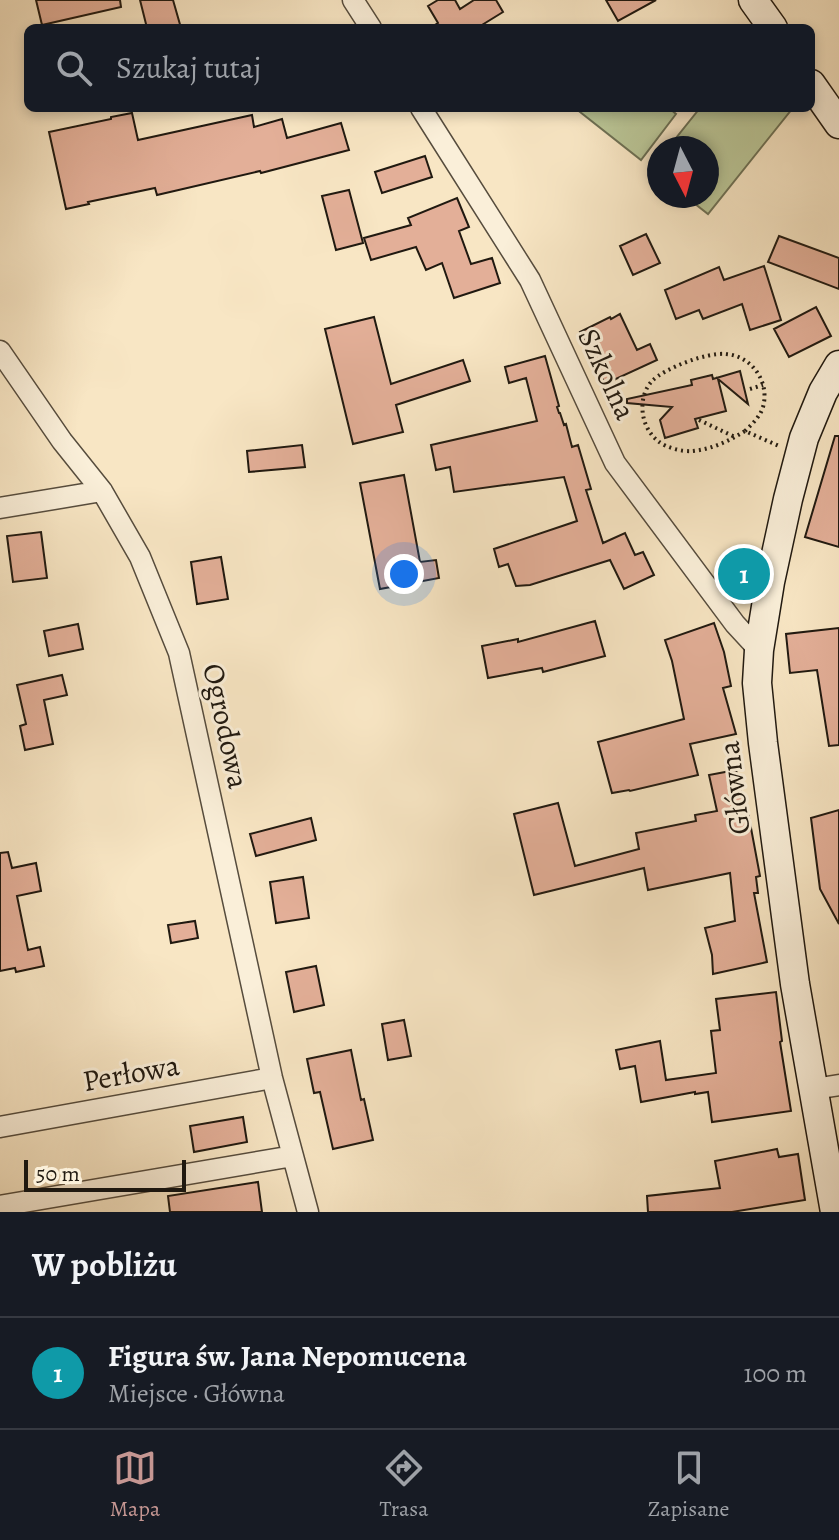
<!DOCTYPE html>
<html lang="pl">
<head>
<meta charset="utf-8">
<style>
	:root { --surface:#171b24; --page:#20242c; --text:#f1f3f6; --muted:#9ea1a6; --line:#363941; --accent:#c59692 }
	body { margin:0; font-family:Alegreya,serif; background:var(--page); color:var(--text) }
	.compass { position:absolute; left:647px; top:136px; width:72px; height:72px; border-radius:50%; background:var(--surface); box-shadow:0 4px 12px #0003; rotate:174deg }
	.scale { position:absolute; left:24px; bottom:20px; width:162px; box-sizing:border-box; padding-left:8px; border:4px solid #201910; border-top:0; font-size:22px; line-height:28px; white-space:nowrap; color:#201910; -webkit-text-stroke:6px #faefd9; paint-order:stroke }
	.you { position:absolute; left:404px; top:574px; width:28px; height:28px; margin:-20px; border:6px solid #fff; border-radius:50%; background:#1a73e8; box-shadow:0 0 0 12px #1a73e833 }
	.badge { display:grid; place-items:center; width:52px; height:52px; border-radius:50%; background:var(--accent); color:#fff; font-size:26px; font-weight:700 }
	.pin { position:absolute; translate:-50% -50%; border:4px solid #fff; box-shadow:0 2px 8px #0006 }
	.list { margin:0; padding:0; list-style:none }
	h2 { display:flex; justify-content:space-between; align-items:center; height:104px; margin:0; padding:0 32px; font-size:34px }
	h2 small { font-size:26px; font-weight:400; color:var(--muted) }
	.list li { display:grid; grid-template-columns:52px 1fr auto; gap:24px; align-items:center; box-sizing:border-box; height:112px; padding:0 32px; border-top:2px solid var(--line) }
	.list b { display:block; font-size:30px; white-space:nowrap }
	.list p { margin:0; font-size:26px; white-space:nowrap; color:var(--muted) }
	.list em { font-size:26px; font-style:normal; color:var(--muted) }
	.icon { flex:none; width:44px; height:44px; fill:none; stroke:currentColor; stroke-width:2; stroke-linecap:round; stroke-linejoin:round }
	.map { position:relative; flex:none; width:839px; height:1212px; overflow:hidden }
	.search { position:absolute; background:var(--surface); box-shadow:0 4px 12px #0003; left:24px; right:24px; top:24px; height:88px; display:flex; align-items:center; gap:20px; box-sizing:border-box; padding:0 28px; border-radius:12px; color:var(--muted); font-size:30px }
	.sheet { height:216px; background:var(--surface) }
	nav { display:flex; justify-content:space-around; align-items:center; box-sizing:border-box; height:112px; border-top:2px solid var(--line); background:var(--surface); font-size:22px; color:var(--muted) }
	nav a { display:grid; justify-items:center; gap:4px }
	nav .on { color:var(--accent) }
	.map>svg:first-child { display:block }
	.green { fill:#bac697; stroke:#6d7054; stroke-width:2 }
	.building { fill:#e3af98; stroke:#201910; stroke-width:2 }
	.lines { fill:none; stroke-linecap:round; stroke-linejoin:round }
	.street-casing { stroke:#564c3d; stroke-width:23 }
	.secondary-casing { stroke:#201910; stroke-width:31 }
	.path { stroke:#201910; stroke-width:4; stroke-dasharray:2 4; stroke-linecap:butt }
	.street { stroke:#faefd9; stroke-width:20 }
	.secondary { stroke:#faefd9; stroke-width:28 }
	.labels { text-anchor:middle; stroke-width:6; stroke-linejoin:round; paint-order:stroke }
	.street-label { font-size:30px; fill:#201910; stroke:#faefd9 }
</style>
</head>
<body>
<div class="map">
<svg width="839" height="1212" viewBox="0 0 839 1212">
	<rect width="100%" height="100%" fill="#f8e6c4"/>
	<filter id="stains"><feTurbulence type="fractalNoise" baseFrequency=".0025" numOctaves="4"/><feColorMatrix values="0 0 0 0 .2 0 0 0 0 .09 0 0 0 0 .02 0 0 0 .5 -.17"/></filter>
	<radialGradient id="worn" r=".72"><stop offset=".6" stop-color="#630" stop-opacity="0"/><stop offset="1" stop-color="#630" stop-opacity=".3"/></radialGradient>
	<path class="green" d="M575,108H669L676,114L641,160Z
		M700,108L792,109L708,214L685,196H707V148H668Z"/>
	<path class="building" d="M36,0H120L121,7L42,25Z
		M140,0H173L181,28H147Z
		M438,0H455L460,9L474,0H496L503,12L477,28H430L438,23L428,6Z
		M606,0H656L618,21Z
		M132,113L138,140L252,115L254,127L282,119L287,138L341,123L349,150L261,173L260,171L157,195L155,188L88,202L89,204L66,209L49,132L111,119V117Z
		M425,156L432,177L382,193L375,172Z
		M349,190L363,243L336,250L322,196Z
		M457,198L469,227L459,231L471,264L492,258L500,283L454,298L442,263L426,270L416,247L371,260L364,238L411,225L408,218Z
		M646,234L660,263L633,275L620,246Z
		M779,236L839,258V289L768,262Z
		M764,266L781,320L750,330L742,304L703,319L699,310L676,319L665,290L719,267L724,280Z
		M816,307L831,336L789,357L774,329Z
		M620,314L637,350L650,344L657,360L605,384L580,332L610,317L611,319Z
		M374,317L391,384L463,360L470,381L396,405L403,432L353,444L325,329Z
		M545,356L559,406L557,407L559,413H560L564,425L566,424L572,447L578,445L591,489L586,490L603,543L625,533L635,555L643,552L654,575L624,589L610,560L530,585L516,586L508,564L499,567L494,549L577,521L564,477L454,492L450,467L436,470L431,445L537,421L526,378L509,383L505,367Z
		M740,371L748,404L718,379L726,411L695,419L698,428L665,438L660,420L672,407L627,403V399L692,385L691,380L712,375L713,379Z
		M835,436H839V547L805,537Z
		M302,445L305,467L249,472L247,451Z
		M404,475L420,562L436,560L439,578L380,589L360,483Z
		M41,532L47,578L13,582L7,536Z
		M221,557L228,599L197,604L191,562Z
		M595,621L605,656L543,672L542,668L488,678L482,646L518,639V642Z
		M714,623L724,652L731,686L723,688L736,734L690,744L698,775L630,791L629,790L612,793L598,742L684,719L672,661L665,640Z
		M78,624L83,649L49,656L44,631Z
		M839,628V745L829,746L817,670L790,673L786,634Z
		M62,675L67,695L44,700L53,744L25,750L20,726L26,724L17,685Z
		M736,770L746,812H748L760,876L756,877L758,893H754L767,962L713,974L712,955L705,928L735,921L730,873L648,890L644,868L534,895L514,814L558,803L575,866L639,849L636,833L696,821L695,815L717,811L709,775Z
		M839,810V924L820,889L811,818Z
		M311,818L316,840L256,856L250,834Z
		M8,852L12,868L36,863L41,891L17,896L28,950L40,947L44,966L16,972L15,968L0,971V853Z
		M303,877L309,918L276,923L270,882Z
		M195,921L198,938L171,943L168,925Z
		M316,966L324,1005L294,1012L286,972Z
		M776,992L782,1041L780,1042L791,1111L712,1122L708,1092L695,1094V1092L641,1102L635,1066L620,1069L616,1050L660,1041L666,1080L716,1073L711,1031L720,1030L716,999Z
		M404,1020L411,1056L388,1060L382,1024Z
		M351,1050L361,1100L364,1099L373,1140L333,1149L320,1092L314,1093L307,1059Z
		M243,1117L247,1142L194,1152L190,1126Z
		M777,1149L779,1157L798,1154L805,1200L732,1212H648L647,1196L720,1188L715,1161Z
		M258,1182L262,1212H170L168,1196Z"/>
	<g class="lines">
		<g class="street-casing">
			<path id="street" d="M353,0L371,28
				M421,108L530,280L615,463L735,624L759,650
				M0,351L62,441L102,491L140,557L179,653L272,1078L308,1212
				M0,508L102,491
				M814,1089L839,1085
				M0,1127L272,1078
				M0,1206L293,1156"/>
		</g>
		<g class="secondary-casing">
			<path id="secondary" d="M753,0L773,28
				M811,84L839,124
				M835,1212L795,984L763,743L757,683L759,650L770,582L788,499L804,438L823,392L839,365"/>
		</g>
		<path class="path" d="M750,389L763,385
			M699,420L735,437
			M745,431C752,424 760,417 763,407C770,382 752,356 726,354C707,352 665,368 652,381C637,397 640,427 658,441C666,448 683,452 693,451C712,449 729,441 745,431L779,446"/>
		<use href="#street" class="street"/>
		<use href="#secondary" class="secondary"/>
	</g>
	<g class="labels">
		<g class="street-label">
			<text transform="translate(607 374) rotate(65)" y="10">Szkolna</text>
			<text transform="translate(226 726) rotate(78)" y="10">Ogrodowa</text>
			<text transform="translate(734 788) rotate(-97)" y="10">Główna</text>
			<text transform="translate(131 1073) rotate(-10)" y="10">Perłowa</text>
		</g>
	</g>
	<rect width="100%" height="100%" filter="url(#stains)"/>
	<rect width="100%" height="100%" fill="url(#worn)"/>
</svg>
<svg class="compass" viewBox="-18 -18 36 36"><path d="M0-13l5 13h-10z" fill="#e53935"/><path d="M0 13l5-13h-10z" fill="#9ea1a6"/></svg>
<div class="scale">50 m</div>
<div class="you"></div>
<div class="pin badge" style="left:744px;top:574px;background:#0f9aa8">1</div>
<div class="search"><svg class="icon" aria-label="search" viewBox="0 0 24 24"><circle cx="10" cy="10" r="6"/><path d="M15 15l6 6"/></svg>Szukaj tutaj</div>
</div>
<section class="sheet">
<h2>W pobliżu<small></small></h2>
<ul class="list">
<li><span class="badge" style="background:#0f9aa8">1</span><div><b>Figura św. Jana Nepomucena</b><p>Miejsce · Główna</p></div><em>100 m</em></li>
</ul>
</section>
<nav>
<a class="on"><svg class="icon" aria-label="map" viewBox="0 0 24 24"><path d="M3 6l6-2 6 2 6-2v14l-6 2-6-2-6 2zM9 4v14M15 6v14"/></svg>Mapa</a>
<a><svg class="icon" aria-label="directions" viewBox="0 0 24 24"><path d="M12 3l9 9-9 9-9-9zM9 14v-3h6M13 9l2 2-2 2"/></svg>Trasa</a>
<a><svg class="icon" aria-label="saved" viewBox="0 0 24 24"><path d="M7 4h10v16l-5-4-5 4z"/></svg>Zapisane</a>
</nav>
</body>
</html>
